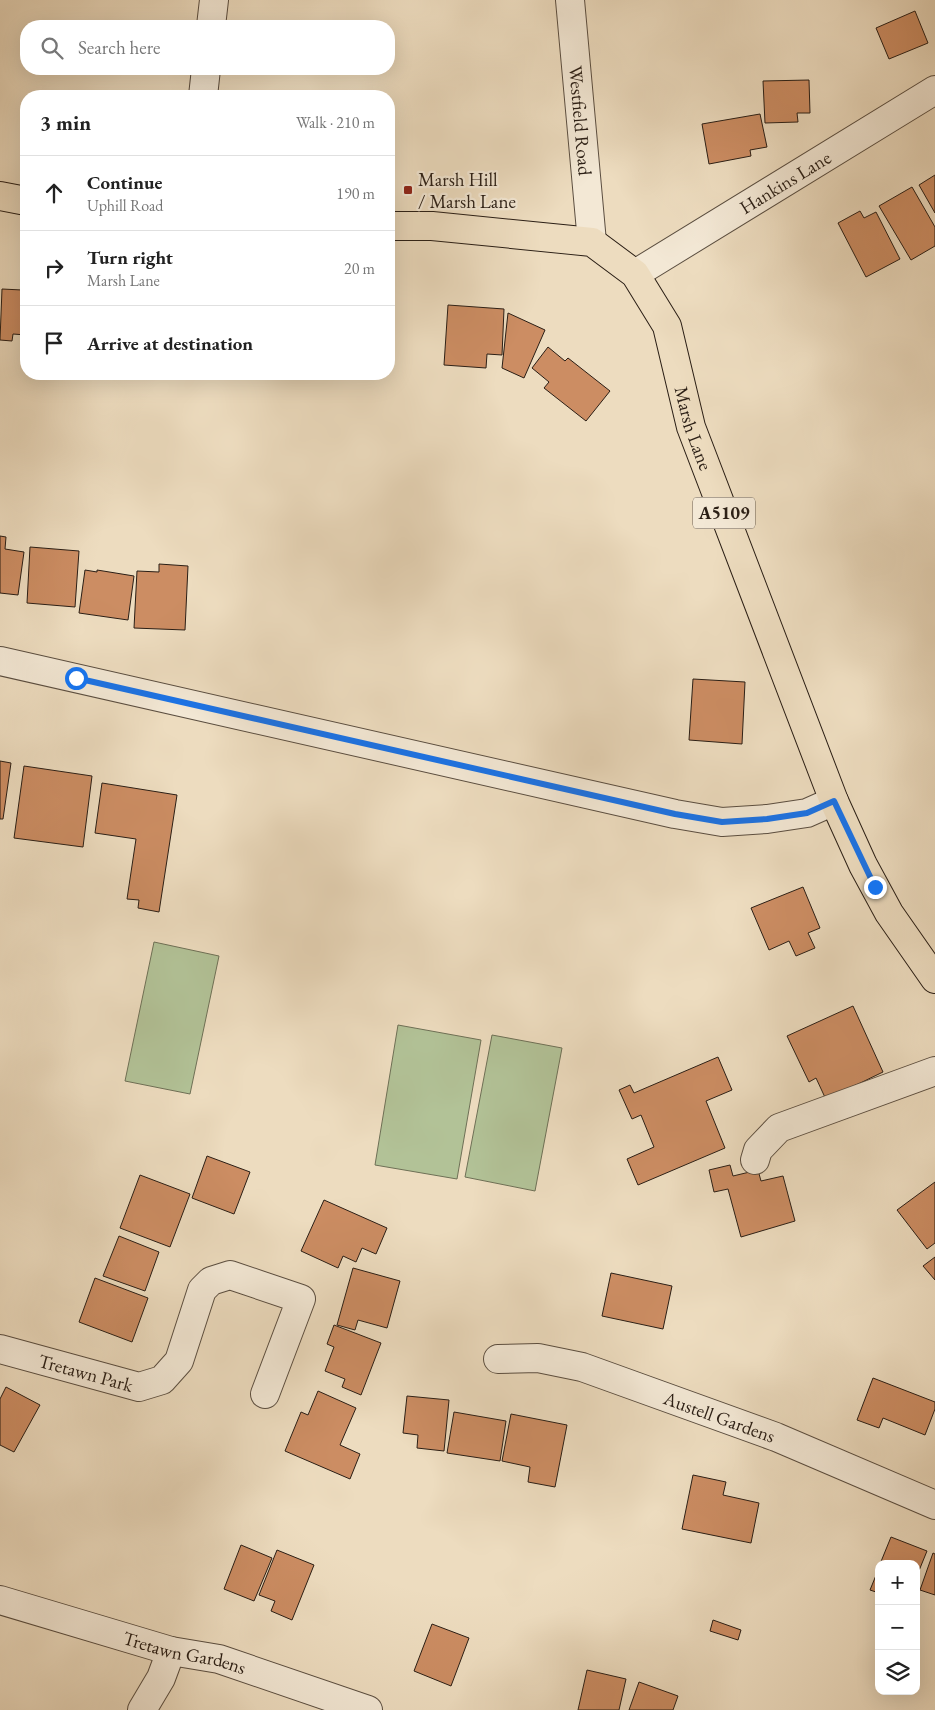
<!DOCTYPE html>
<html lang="en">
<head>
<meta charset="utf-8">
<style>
	:root { --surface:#fff; --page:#f6f6f6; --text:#222; --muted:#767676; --line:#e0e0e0 }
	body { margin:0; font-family:"EB Garamond",serif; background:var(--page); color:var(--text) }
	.controls { position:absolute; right:15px; bottom:15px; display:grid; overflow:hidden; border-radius:10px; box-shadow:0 5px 20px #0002 }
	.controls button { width:45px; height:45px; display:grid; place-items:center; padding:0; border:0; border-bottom:1px solid var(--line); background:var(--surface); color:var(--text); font:25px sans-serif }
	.stop { position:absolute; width:15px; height:15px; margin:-11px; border:4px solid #1a73e8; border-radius:50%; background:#fff }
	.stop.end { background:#1a73e8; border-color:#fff; box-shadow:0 1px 5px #0008 }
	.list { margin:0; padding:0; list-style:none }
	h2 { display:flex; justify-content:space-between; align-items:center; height:65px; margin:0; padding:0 20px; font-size:21px }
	h2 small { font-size:16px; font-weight:400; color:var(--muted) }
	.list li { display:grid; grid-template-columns:32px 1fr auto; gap:15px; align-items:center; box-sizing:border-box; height:75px; padding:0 20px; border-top:1px solid var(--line) }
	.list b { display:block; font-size:19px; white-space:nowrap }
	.list p { margin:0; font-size:16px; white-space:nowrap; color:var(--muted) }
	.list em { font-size:16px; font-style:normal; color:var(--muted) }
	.icon { flex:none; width:28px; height:28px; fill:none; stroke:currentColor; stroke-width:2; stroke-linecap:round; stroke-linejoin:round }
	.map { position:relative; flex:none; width:935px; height:1710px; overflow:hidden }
	.search { position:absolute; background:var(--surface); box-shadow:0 5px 20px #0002; left:20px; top:20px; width:375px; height:55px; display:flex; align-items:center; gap:12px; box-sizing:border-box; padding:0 18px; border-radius:20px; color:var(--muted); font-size:19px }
	.panel { position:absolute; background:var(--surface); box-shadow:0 5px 20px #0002; left:20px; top:90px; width:375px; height:290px; border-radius:20px }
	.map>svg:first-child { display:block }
	.green { fill:#b2c297; stroke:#6e7056 }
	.building { fill:#cc8d63; stroke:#2a1e15 }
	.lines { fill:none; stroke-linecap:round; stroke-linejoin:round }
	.minor-casing { stroke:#5b4e40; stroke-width:30 }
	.major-casing { stroke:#2a1e15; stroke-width:30 }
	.minor { stroke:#f3e8d5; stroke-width:28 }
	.major { stroke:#eddcbf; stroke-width:28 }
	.route { stroke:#1a73e8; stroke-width:6 }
	.poi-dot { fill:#8f2418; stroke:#f3e8d5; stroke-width:2 }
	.labels { text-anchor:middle; stroke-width:4.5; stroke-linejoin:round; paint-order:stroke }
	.shield { fill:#f3e8d5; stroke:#665b4f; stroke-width:1 }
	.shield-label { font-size:18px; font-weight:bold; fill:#2a1e15 }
	.street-label { font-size:19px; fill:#2a1e15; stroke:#f3e8d5 }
	.poi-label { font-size:19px; fill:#2a1e15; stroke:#f3e8d5; text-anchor:start }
</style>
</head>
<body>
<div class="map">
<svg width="935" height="1710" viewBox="0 0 935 1710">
	<rect width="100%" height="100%" fill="#eddcbf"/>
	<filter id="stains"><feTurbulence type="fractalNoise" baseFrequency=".004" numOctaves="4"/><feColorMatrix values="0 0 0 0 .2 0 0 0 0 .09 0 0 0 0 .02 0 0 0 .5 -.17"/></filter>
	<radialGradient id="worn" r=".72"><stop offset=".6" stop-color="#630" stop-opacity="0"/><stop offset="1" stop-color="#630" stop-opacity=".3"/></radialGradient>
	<path class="green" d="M154,942L219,956L190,1094L125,1081Z
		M398,1025L481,1040L457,1179L375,1165Z
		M492,1035L562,1048L535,1191L465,1177Z"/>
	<path class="building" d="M915,11L928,43L889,59L876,28Z
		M279,23L320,26H279Z
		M809,80L810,113H797L798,122L765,123L763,81Z
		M760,114L767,147L750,150L751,156L709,164L702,124Z
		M935,175V213L919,185Z
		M912,187L935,227V246L911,260L879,206Z
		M860,211L864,218L876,212L900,259L866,277L838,223Z
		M22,270L26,271V335L13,334L12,341L0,340L2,289L22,290Z
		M448,305L504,309L502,355L487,354L486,368L444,365Z
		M508,313L545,330L524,378L502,368Z
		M548,347L565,361L568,358L610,391L586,421L544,388L549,382L532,368Z
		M0,536L6,537L5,549L24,552L18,595L0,593Z
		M30,547L79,551L75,607L27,603Z
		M159,564L188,566L185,630L134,628L137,571L159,572Z
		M85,570L97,572V570L134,576L128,620L79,613Z
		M693,679L745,682L742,744L689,740Z
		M0,761L11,763L3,819H0Z
		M24,766L92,776L83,847L14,838Z
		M102,783L177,795L159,912L138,908L139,900L127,899L136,839L95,833Z
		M803,887L820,928L808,933L815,948L796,956L789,941L769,950L751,908Z
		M853,1006L883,1072L854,1086L829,1106L816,1078L809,1082L787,1036Z
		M718,1057L732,1090L706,1101L725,1148L638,1185L627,1159L654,1147L641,1115L632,1119L619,1090L630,1085L634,1093Z
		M207,1156L250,1172L234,1214L192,1198Z
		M730,1165L733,1176L758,1170L761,1181L783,1176L795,1221L741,1237L728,1189L714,1192L709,1170Z
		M140,1175L190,1194L170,1247L120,1228Z
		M935,1182V1243L927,1249L897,1210Z
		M324,1200L387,1228L376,1254L362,1248L356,1262L343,1256L338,1268L301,1251Z
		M119,1236L159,1252L145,1291L103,1276Z
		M935,1257V1280L923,1266Z
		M353,1268L400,1281L387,1328L358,1320L355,1330L337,1325Z
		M611,1273L672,1286L663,1329L602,1316Z
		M95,1278L148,1298L132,1342L79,1322Z
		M334,1325L381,1343L361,1395L342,1387L345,1379L325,1371L334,1347L327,1344Z
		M873,1378L935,1402V1409L925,1435L883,1418L879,1428L857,1420Z
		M6,1387L40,1405L14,1452L0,1445V1399Z
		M318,1391L356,1408L340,1445L360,1454L350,1479L285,1451L301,1412L308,1415Z
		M407,1396L449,1400L444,1451L417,1448L418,1435L403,1433Z
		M454,1412L506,1421L500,1461L447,1453Z
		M511,1414L567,1425L555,1487L528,1482L530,1467L502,1461Z
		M693,1475L726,1482L723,1495L759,1503L751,1543L682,1529Z
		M891,1537L927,1551L916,1578V1564H880Z
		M241,1545L272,1558L254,1601L224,1589Z
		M277,1550L314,1565L292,1620L271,1611L275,1601L259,1595Z
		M933,1553L935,1554V1595L920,1590Z
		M879,1568V1593L870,1590Z
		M713,1620L741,1630L738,1640L710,1631Z
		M432,1624L469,1638L451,1686L414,1671Z
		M587,1670L626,1679L619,1710H578Z
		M639,1682L678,1696L673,1710H629Z"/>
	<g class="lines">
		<g class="minor-casing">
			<g id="minor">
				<path id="s1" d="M570,0L592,242"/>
				<path d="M211,26L214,0"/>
				<path d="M203,96L206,69"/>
				<path id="s2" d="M635,274L935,90"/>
				<path d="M0,661L675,814L722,822L767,819L807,813L834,801"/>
				<path d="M755,1160L758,1150L779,1128L935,1071"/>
				<path id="s3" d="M0,1349L139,1387L162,1380L179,1361L202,1290L211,1281L230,1275L301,1299L265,1394"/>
				<path id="s4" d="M498,1359L538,1358L582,1367L776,1437L935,1505"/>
				<path id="s5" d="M0,1600L171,1651L219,1659L368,1710"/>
				<path d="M142,1710L161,1678L171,1651"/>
			</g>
		</g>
		<g class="major-casing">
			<g id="major">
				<path d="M0,196L26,201"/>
				<path id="s6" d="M389,226H432L592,242L635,274L667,326L691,427L834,801L863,865L889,913L935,979"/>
			</g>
		</g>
		<use href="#minor" class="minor"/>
		<use href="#major" class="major"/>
	</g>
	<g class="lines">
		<path class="route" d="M76,678L675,814L722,822L767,819L807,813L834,801L875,887"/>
	</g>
	<rect class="poi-dot" x="403" y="185" width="10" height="10" rx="2.5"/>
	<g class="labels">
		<rect class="shield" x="693" y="497.5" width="62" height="31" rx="4"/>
		<g class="shield-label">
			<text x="724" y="519">A5109</text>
		</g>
		<g class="street-label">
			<text dy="7" stroke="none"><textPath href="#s1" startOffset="121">Westfield Road</textPath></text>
			<text dy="7" stroke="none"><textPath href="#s2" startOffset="176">Hankins Lane</textPath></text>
			<text dy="7" stroke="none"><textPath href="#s6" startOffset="424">Marsh Lane</textPath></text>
			<text dy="7" stroke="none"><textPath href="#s3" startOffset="89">Tretawn Park</textPath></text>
			<text dy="7" stroke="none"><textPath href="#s4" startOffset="231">Austell Gardens</textPath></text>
			<text dy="7" stroke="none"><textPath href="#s5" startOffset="192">Tretawn Gardens</textPath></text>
		</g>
		<g class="poi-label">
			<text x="418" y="186">Marsh Hill<tspan x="418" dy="22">/ Marsh Lane</tspan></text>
		</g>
	</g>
	<rect width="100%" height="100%" filter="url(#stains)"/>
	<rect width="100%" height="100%" fill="url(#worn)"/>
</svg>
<div class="controls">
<button>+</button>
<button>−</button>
<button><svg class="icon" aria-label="layers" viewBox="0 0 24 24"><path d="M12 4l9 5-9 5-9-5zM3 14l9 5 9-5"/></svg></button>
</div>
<div class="stop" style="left:76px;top:678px"></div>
<div class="stop end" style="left:875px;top:887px"></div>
<div class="search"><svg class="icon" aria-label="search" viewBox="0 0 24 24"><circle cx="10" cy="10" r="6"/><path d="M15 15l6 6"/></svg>Search here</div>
<section class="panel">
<h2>3 min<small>Walk · 210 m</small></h2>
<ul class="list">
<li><svg class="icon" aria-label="ahead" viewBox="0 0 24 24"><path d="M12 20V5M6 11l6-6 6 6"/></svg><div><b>Continue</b><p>Uphill Road</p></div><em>190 m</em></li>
<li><svg class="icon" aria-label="right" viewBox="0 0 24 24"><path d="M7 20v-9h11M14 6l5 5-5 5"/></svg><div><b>Turn right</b><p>Marsh Lane</p></div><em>20 m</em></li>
<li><svg class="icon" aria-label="arrive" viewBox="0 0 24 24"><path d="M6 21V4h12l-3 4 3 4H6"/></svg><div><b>Arrive at destination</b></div></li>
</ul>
</section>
</div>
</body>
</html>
